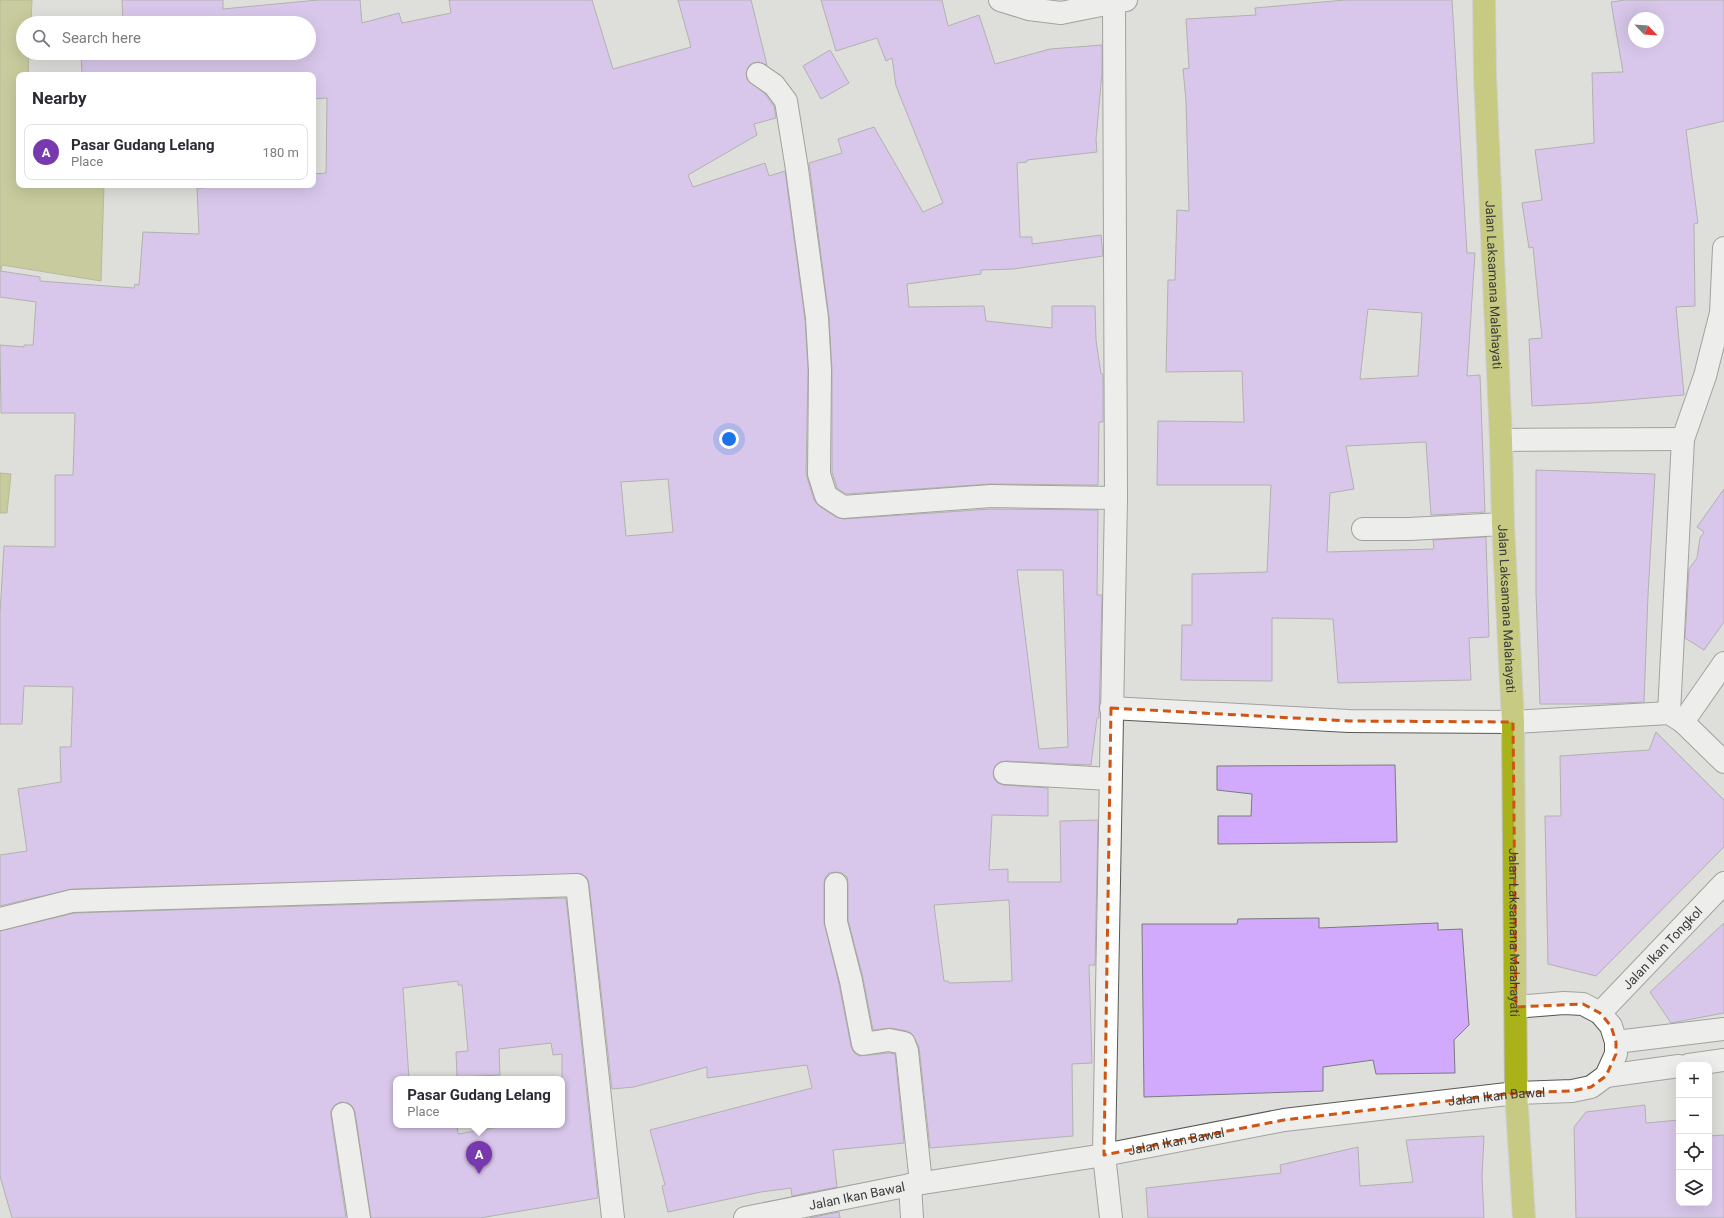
<!DOCTYPE html>
<html lang="en">
<head>
<meta charset="utf-8">
<style>
	:root { --surface:#fff; --page:#f7f7f7; --text:#2b2b33; --muted:#7c7c81; --line:#e1e1e2; --accent:#7839ae }
	body { margin:0; font-family:Roboto,sans-serif; background:var(--page); color:var(--text) }
	.controls { position:absolute; right:12px; bottom:12px; display:grid; overflow:hidden; border-radius:8px; box-shadow:0 4px 16px #0002 }
	.controls button { width:36px; height:36px; display:grid; place-items:center; padding:0; border:0; border-bottom:1px solid var(--line); background:var(--surface); color:var(--text); font:20px sans-serif }
	.compass { position:absolute; left:1628px; top:12px; width:36px; height:36px; border-radius:50%; background:var(--surface); box-shadow:0 4px 16px #0002; rotate:115deg }
	.you { position:absolute; left:729px; top:439px; width:14px; height:14px; margin:-10px; border:3px solid #fff; border-radius:50%; background:#1a73e8; box-shadow:0 0 0 6px #1a73e833 }
	.badge { display:grid; place-items:center; width:26px; height:26px; border-radius:50%; background:var(--accent); color:#fff; font-size:13px; font-weight:700 }
	.pin { position:absolute; translate:-50% -33px; filter:drop-shadow(0 1px 2px #0008) }
	.pin::after { content:''; position:absolute; top:21px; width:14px; height:12px; background:inherit; clip-path:polygon(0 0,100% 0,50% 100%) }
	.popup { position:absolute; left:393px; top:1076px; width:172px; height:52px; box-sizing:border-box; display:grid; place-content:center; border-radius:8px; background:var(--surface); filter:drop-shadow(0 1px 3px #0005); font-size:13px; white-space:nowrap; color:var(--muted) }
	.popup b { font-size:15px; color:var(--text) }
	.popup::after { content:''; position:absolute; left:50%; top:100%; margin-left:-8px; border:8px solid transparent; border-top-color:var(--surface) }
	.list { margin:0; padding:0; list-style:none }
	h2 { display:flex; justify-content:space-between; align-items:center; height:52px; margin:0; padding:0 16px; font-size:17px }
	h2 small { font-size:13px; font-weight:400; color:var(--muted) }
	.list li { display:grid; grid-template-columns:26px 1fr auto; gap:12px; align-items:center; box-sizing:border-box; height:56px; margin:0 8px 8px; padding:0 8px; border:1px solid var(--line); border-radius:8px }
	.list b { display:block; font-size:15px; white-space:nowrap }
	.list p { margin:0; font-size:13px; white-space:nowrap; color:var(--muted) }
	.list em { font-size:13px; font-style:normal; color:var(--muted) }
	.icon { flex:none; width:22px; height:22px; fill:none; stroke:currentColor; stroke-width:2; stroke-linecap:round; stroke-linejoin:round }
	.map { position:relative; flex:none; width:1724px; height:1218px; overflow:hidden }
	.search { position:absolute; background:var(--surface); box-shadow:0 4px 16px #0002; left:16px; top:16px; width:300px; height:44px; display:flex; align-items:center; gap:10px; box-sizing:border-box; padding:0 14px; border-radius:22px; color:var(--muted); font-size:15px }
	.panel { position:absolute; background:var(--surface); box-shadow:0 4px 16px #0002; left:16px; top:72px; width:300px; height:116px; border-radius:8px }
	.map>svg:first-child { display:block }
	.water { fill:#acb353; stroke:#8a8f4c }
	.building { fill:#d1aafd; stroke:#7c7a7e; fill-rule:evenodd }
	.lines { fill:none; stroke-linecap:round; stroke-linejoin:round }
	.minor-casing { stroke:#585854; stroke-width:24 }
	.highway-casing { stroke:#bdbdbc; stroke-width:24 }
	.minor { stroke:#fff; stroke-width:22 }
	.highway { stroke:#aab219; stroke-width:22 }
	.marked { fill:none; stroke:#ce5513; stroke-width:3; stroke-dasharray:8 5; stroke-linejoin:round }
	.labels { text-anchor:middle; stroke-width:3; stroke-linejoin:round; paint-order:stroke }
	.street-label { font-size:13px; fill:#3c3c3a; stroke:#dedfda }
</style>
</head>
<body>
<div class="map">
<svg width="1724" height="1218" viewBox="0 0 1724 1218">
	<rect width="100%" height="100%" fill="#dedfda"/>
	<path class="water" d="M0,0H32L31,23H23V53H29L28,75H19V185H104L101,281L2,265L0,275Z
		M0,473L11,474L7,513H0Z"/>
	<path class="building" d="M122,0H223V9L318,0H360L362,23L399,13L402,23L451,13L449,0H592L613,69L691,47L678,0H751L767,65L759,62L752,63L748,67L746,73L747,79L765,94L774,106L776,118L754,124L757,135L688,175L693,187L765,163L769,176L785,171L805,319L808,370L806,474L814,500L819,506L836,517L844,519L991,509L1098,510L1097,595H1102L1099,718H1097L1091,765L1006,761L1000,762L995,766L993,773L994,779L998,783L1004,785L1048,788V816L992,815L989,870L1008,869V882H1061L1060,821L1098,820L1095,965H1089L1092,1063L1072,1064L1073,1136L930,1148L919,1047L912,1034L907,1031L891,1028L873,1030L863,978L848,920V884L847,877L842,873L836,872L829,873L825,878L824,884V922L839,984L851,1046L854,1052L859,1056L889,1053L895,1054L904,1143L833,1150L837,1187L792,1196L791,1188L761,1192L668,1212L662,1186L665,1185L650,1130L812,1088L807,1065L707,1078V1067L634,1087L612,1089L589,884L587,878L582,874L72,889L0,906V855L27,851L18,789L61,782L60,747H71L73,687L24,686L22,724H0V613L4,546L55,547V475H73L75,413H1L0,345L24,347V345H33L36,302L0,297V271L40,277V281L134,288L135,284L139,285L143,232L199,234L197,188H204V185H313V174L326,173L327,98L313,99V75H82L81,53H309V23H123ZM668,479L673,532L626,536L621,482ZM1017,570H1063L1068,747L1039,749ZM1009,900L1012,981L949,983L948,981H944L934,905Z
		M821,0H942L948,26L979,15L995,64L1050,49L1102,45V73L1096,139L1097,152L1027,160V162L1017,163L1020,237H1032V244L1101,235L1103,256L1013,269L981,270V274L907,284L909,307L984,306L986,321L1052,328V306H1095L1096,340L1101,374H1103V422H1099L1098,485L990,484L846,494L837,488L832,472V370L829,317L809,163L842,153L838,139L874,127L923,212L943,203L896,86L892,58L886,61L877,38L836,51Z
		M1345,0H1452L1467,253H1475L1467,376L1480,375L1485,512L1431,515L1426,442L1346,446L1354,489L1330,493L1327,552L1434,549L1433,540L1486,537L1489,637L1469,638L1471,680L1338,683L1333,619L1272,618V681L1181,680L1182,625H1192V574L1267,572L1271,485H1157L1158,421L1244,422L1242,371L1166,372L1168,280H1175L1177,210L1189,211L1186,101L1183,69L1189,68L1186,19L1256,15L1255,8ZM1368,309L1422,313L1418,376L1360,379Z
		M1625,0H1724V121L1686,130L1698,223L1694,224L1695,306L1676,307L1684,395L1592,403L1532,406L1529,339L1542,338L1533,247L1529,248L1522,203L1542,200L1535,150L1594,143L1592,73L1623,72L1611,2ZM1634,18H1658V42H1634Z
		M830,50L849,83L821,99L803,66Z
		M1536,470L1655,474L1648,595L1644,702L1600,704H1540L1536,593Z
		M1724,489V622L1704,650L1685,638L1689,569L1697,558L1700,538L1704,532L1697,527Z
		M1656,732L1724,800V847L1596,976L1548,964L1545,816H1561L1560,756L1649,750Z
		M1395,765L1397,842L1218,844V816H1251L1252,794L1217,790V766Z
		M566,898L598,1198L480,1218H371L355,1112L352,1106L348,1103L341,1102L335,1105L331,1110V1116L346,1218H12L0,1176V931L74,913ZM458,981V985H462L468,1051L456,1052L457,1077L500,1075L499,1049L551,1043L553,1055L562,1054V1125H511L458,1134L457,1125H396V1079H409L403,988Z
		M1319,918V928L1438,923V930L1462,929L1469,1025L1454,1040L1455,1073L1376,1074L1373,1060L1323,1067V1091L1144,1097L1142,924H1237L1238,919Z
		M1724,923V1013L1671,1023L1650,992Z
		M1645,1105L1646,1123L1679,1120V1203H1709V1136L1724,1135V1218H1576L1574,1127L1586,1112Z
		M1484,1136L1482,1177L1484,1218H1148L1146,1188L1281,1173L1280,1165L1358,1147L1360,1186L1413,1182L1406,1140Z
		M839,1212L840,1218H809Z"/>
	<g class="lines">
		<g class="minor-casing">
			<g id="minor">
				<path d="M1000,0L1029,9L1061,13L1126,0"/>
				<path d="M758,74L774,85L786,101L797,169L817,318L820,370L819,474L826,496L843,507L991,496L1116,498"/>
				<path d="M1501,440L1683,439"/>
				<path d="M1363,529H1409L1503,524"/>
				<path d="M1111,708L1349,721L1513,722L1669,713"/>
				<path d="M1669,713L1683,439L1705,376L1721,313L1724,248"/>
				<path d="M1669,713L1683,722L1724,762"/>
				<path d="M1683,722L1724,663"/>
				<path d="M1005,773L1110,779"/>
				<path d="M836,884V922L851,981L863,1044L889,1040L904,1043L907,1051L921,1183"/>
				<path d="M0,919L72,901L577,885L613,1218"/>
				<path id="s1" d="M1600,1013L1724,883"/>
				<path d="M1616,1042L1724,1029"/>
				<path d="M1689,1065L1724,1060"/>
				<path d="M1606,1076L1679,1066"/>
				<path d="M343,1114L359,1218"/>
				<path d="M910,1185L912,1218"/>
				<path id="s2" d="M745,1218L910,1185L1104,1155L1284,1120L1516,1093L1572,1091L1591,1087L1606,1076L1616,1054V1042L1611,1026L1600,1013L1583,1004L1564,1003L1516,1007"/>
				<path d="M1111,1218L1104,1155L1116,498L1114,3"/>
			</g>
		</g>
		<g class="highway-casing">
			<g id="highway">
				<path id="s3" d="M1484,0L1485,76L1501,440L1503,524L1513,722L1516,1093L1524,1218"/>
			</g>
		</g>
		<use href="#minor" class="minor"/>
		<use href="#highway" class="highway"/>
	</g>
	<path d="M0 0H1724V1218H0ZM1111,708L1349,721L1513,722L1516,1007L1583,1004L1600,1013L1611,1026L1616,1042V1054L1606,1076L1591,1087L1572,1091L1516,1093L1284,1120L1104,1155Z" fill="#dedfda" fill-opacity=".55" fill-rule="evenodd"/>
	<path class="marked" d="M1111,708L1349,721L1513,722L1516,1007L1583,1004L1600,1013L1611,1026L1616,1042V1054L1606,1076L1591,1087L1572,1091L1516,1093L1284,1120L1104,1155Z"/>
	<g class="labels">
		<g class="street-label">
			<text dy="5" stroke="none"><textPath href="#s3" startOffset="285">Jalan Laksamana Malahayati</textPath></text>
			<text dy="5" stroke="none"><textPath href="#s3" startOffset="609">Jalan Laksamana Malahayati</textPath></text>
			<text dy="5" stroke="none"><textPath href="#s3" startOffset="933">Jalan Laksamana Malahayati</textPath></text>
			<text dy="5" stroke="none"><textPath href="#s1" startOffset="90">Jalan Ikan Tongkol</textPath></text>
			<text dy="5" stroke="none"><textPath href="#s2" startOffset="762">Jalan Ikan Bawal</textPath></text>
			<text dy="5" stroke="none"><textPath href="#s2" startOffset="438">Jalan Ikan Bawal</textPath></text>
			<text dy="5" stroke="none"><textPath href="#s2" startOffset="114">Jalan Ikan Bawal</textPath></text>
		</g>
	</g>
</svg>
<div class="controls">
<button>+</button>
<button>−</button>
<button><svg class="icon" aria-label="locate" viewBox="0 0 24 24"><circle cx="12" cy="12" r="6"/><path d="M12 2v4M12 18v4M2 12h4M18 12h4"/></svg></button>
<button><svg class="icon" aria-label="layers" viewBox="0 0 24 24"><path d="M12 4l9 5-9 5-9-5zM3 14l9 5 9-5"/></svg></button>
</div>
<svg class="compass" viewBox="-18 -18 36 36"><path d="M0-13l5 13h-10z" fill="#e53935"/><path d="M0 13l5-13h-10z" fill="#7c7c81"/></svg>
<div class="you"></div>
<div class="pin badge" style="left:479px;top:1174px">A</div>
<div class="popup"><b>Pasar Gudang Lelang</b>Place</div>
<div class="search"><svg class="icon" aria-label="search" viewBox="0 0 24 24"><circle cx="10" cy="10" r="6"/><path d="M15 15l6 6"/></svg>Search here</div>
<section class="panel">
<h2>Nearby<small></small></h2>
<ul class="list">
<li><span class="badge">A</span><div><b>Pasar Gudang Lelang</b><p>Place</p></div><em>180 m</em></li>
</ul>
</section>
</div>
</body>
</html>
